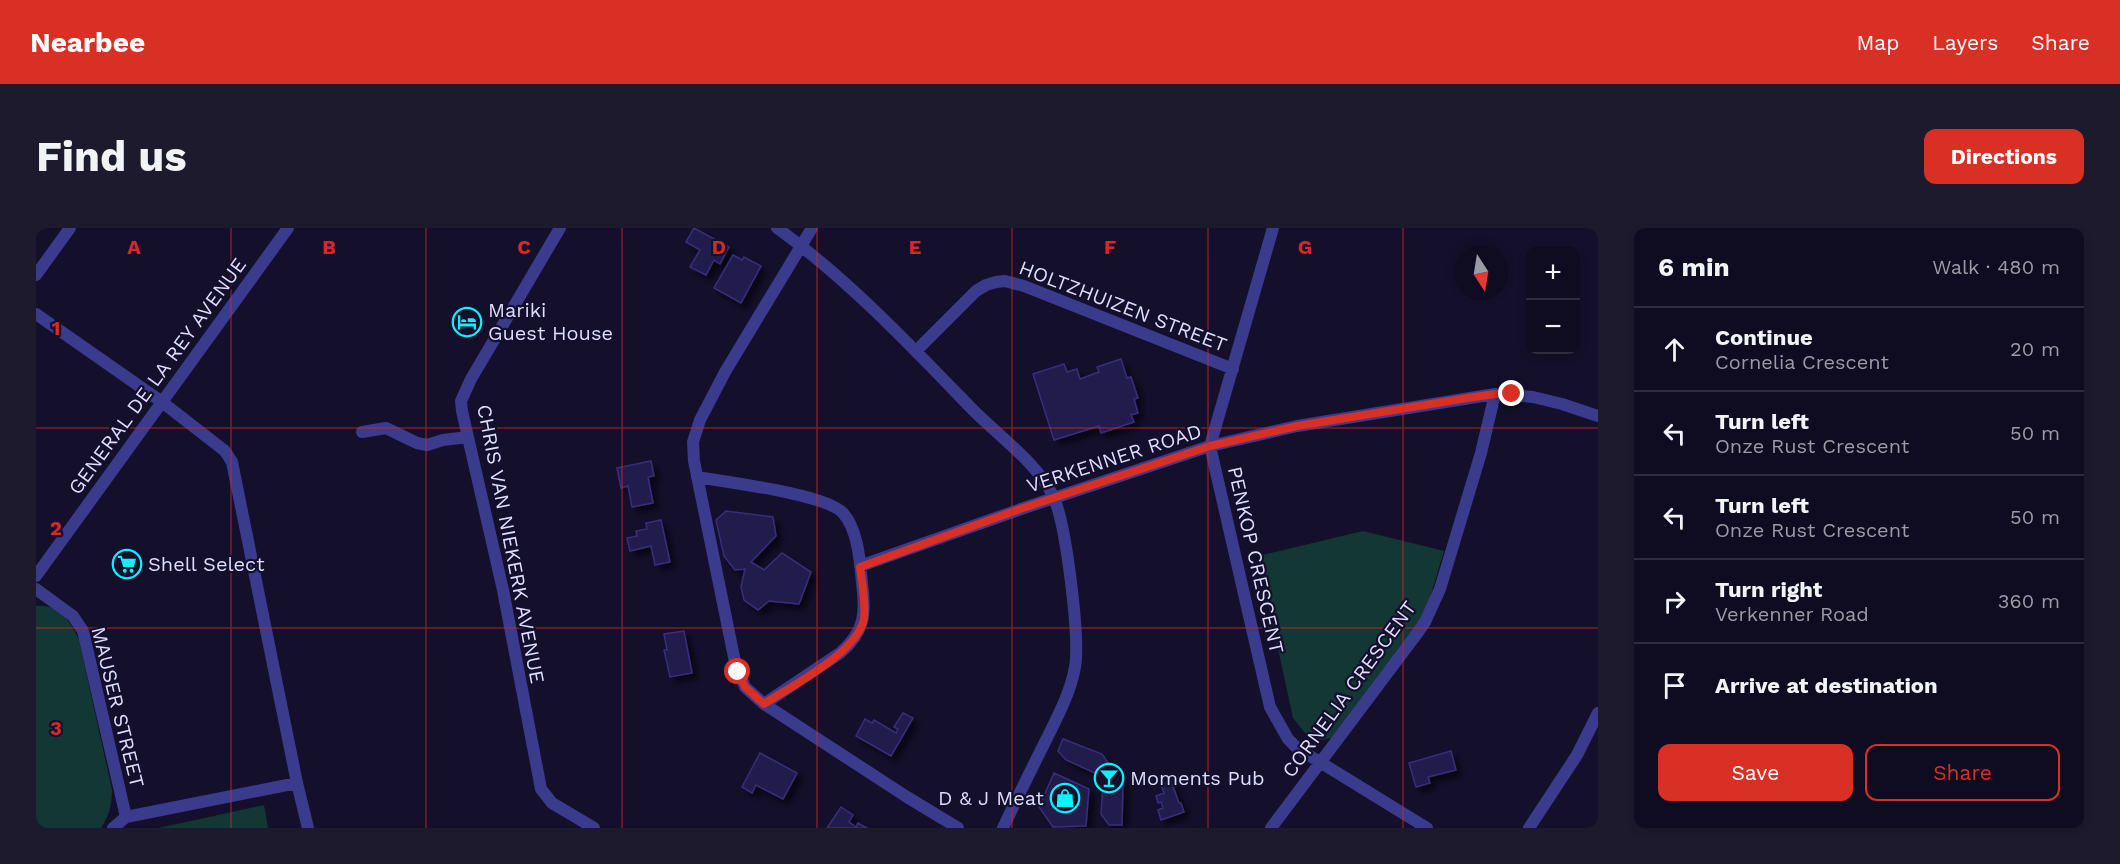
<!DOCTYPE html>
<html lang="en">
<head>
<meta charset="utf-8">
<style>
	:root { --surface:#0f0c21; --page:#1d1a2e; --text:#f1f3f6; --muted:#9b9ba5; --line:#2f2c3f; --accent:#d93025 }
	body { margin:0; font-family:"Work Sans",sans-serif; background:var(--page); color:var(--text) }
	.controls { position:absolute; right:18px; top:18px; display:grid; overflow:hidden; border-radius:12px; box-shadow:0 3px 9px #0003 }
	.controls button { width:54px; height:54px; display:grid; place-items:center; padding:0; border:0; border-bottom:2px solid var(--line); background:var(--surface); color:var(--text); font:30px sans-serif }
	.compass { position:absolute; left:1418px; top:18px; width:54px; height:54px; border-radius:50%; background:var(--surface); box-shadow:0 3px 9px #0003; rotate:168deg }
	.stop { position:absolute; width:18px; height:18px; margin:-14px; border:4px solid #d93025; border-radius:50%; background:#fff }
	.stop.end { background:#d93025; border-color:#fff; box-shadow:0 2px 6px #0008 }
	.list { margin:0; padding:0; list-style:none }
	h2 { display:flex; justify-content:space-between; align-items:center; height:78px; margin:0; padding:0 24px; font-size:26px }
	h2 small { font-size:20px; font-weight:400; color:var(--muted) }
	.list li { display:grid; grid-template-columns:39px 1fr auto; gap:18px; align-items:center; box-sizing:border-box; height:84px; padding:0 24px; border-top:2px solid var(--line) }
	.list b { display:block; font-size:22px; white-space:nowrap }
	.list p { margin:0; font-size:20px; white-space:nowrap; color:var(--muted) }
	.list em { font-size:20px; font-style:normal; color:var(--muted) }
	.actions { display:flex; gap:12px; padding:18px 24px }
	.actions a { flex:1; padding:14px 0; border:2px solid var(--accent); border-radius:12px; text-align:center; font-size:21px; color:var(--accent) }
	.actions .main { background:var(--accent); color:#fff }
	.icon { flex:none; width:33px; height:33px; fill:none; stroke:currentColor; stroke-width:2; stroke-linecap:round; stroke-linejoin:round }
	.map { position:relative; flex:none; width:1562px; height:600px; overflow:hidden; border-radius:12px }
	header { display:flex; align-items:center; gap:36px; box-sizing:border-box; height:84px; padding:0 30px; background:var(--accent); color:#fff }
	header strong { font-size:28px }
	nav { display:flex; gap:33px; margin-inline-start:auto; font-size:21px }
	.intro { display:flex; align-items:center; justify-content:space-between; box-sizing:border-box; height:144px; padding:0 36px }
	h1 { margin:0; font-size:42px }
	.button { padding:15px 27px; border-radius:12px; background:var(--accent); color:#fff; font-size:21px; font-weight:700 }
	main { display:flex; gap:36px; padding:0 36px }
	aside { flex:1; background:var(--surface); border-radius:12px; box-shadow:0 3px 9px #0003 }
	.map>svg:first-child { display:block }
	.green { fill:#133734 }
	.building { fill:#231c4e; stroke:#392d7b; stroke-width:1.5; filter:url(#shadow) }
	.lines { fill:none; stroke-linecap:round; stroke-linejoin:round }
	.minor { stroke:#3a3b8d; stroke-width:12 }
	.route { stroke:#d93025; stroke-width:8 }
	.grid { fill:none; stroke:#d62828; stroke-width:1.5; stroke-opacity:0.55 }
	.labels { text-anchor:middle; stroke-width:4.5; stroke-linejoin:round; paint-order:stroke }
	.street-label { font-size:20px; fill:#dedcff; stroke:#14102c }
	.poi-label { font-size:20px; fill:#dedcff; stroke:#14102c; text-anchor:start }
	.grid-label { font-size:20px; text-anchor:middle; font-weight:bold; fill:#d62828; stroke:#14102c; stroke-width:4.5; stroke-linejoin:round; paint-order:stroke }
</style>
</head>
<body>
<header>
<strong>Nearbee</strong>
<nav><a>Map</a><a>Layers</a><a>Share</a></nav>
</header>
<div class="intro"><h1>Find us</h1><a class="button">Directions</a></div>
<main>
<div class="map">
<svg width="1562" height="600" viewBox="0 0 1562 600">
	<defs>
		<filter id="shadow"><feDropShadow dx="5.5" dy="5.5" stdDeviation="3" flood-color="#0009"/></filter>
	</defs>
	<rect width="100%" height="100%" fill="#14102c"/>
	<path class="green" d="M1327,303L1408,323L1389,386L1301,508C1276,517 1272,509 1257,490L1222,328Z
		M0,378C24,376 34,393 43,412L76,562C76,577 73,588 65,600H0Z
		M228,577L232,600H123Z"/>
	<path class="building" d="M658,0L693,19L684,36L678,32L670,47L654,39L664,22L650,14Z
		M697,27L706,32L708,29L725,38L705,75L678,60Z
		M1085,131L1091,150L1095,149L1102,170L1098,171L1102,185L1095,187L1098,194L1065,205L1063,198L1018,212L997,146L1028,136L1031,144L1041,141L1044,151L1063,144L1061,139Z
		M615,233L618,248L612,249L617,275L596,279L592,258L585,260L581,240Z
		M690,283L737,289L740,308L715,334L728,342L746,325L775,344L763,376L733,373L722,382L708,372L705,359L709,341L699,342L688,328L680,292Z
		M625,292L634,334L619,337L615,318L594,323L591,310L601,308L600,303L611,301L610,295Z
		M648,403L656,445L634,449L628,422H631L628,406Z
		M867,485L877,490L855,528L820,508L829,491L836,495L838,492L860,505L862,501L858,499Z
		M1027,511L1066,526L1087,556L1086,597H1073L1065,586L1067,556L1059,545L1030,532L1022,523Z
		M1415,523L1420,542L1392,549L1394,555L1380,559L1373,535Z
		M724,525L761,545L747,571L720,557L716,565L706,559Z
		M1018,545L1053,561L1050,598L1017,599L1003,579Z
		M1135,553L1143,575H1145L1148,584L1125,592L1122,582L1127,580L1125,574L1122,575L1120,568L1128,565L1125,557Z
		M805,579L817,587L813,594L820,599L822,595L831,600H791Z"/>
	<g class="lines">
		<path class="minor" d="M524,0L435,151L425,173L426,183L467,362L505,561L516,575L558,600
			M741,0C812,51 876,119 937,182C963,208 1002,236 1017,268C1030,294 1044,410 1039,439C1035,463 1022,488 1011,510C996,540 981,570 967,600
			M776,0L689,144L664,192L657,214L658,233L699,434L709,459L728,476L871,569L922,600
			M1237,0L1174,218L1234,479L1252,511L1261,520L1391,600
			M0,47L34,0
			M0,86L126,174L189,223L196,234L261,555L272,600
			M881,122L940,63L950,57L960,54L969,53L988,58L1197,141
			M326,204L350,200L381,215L391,217L407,212L432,209
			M661,249C690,254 790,266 807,285C822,302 824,333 826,355C830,385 829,404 804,425L728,476
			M824,338L985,281L1174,218L1261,198L1459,166L1497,169L1526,176L1562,188
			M0,348L252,0
			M0,361L37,388L47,403L90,589
			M77,600L90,589L261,555
			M1235,600L1380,407L1389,394L1404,361L1445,225L1459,166
			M1493,600L1541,527L1562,485"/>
	</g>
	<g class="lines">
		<path class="route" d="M702,444L709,459L728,476C755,458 823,424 828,390C830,373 826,355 824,339L984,281L1174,218L1261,198L1431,170L1459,166H1476"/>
	</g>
	<path class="grid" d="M195,0V600M390,0V600M586,0V600M781,0V600M976,0V600M1172,0V600M1367,0V600M0,200H1562M0,400H1562"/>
	<defs>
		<g id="hotel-ring" transform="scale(1.5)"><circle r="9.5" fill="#14102c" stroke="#08f2ff" stroke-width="1.5"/><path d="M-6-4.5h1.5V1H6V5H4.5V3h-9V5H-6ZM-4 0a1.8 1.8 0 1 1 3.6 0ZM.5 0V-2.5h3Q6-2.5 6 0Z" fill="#08f2ff"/></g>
		<g id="supermarket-ring" transform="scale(1.5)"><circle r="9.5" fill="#14102c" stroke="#08f2ff" stroke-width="1.5"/><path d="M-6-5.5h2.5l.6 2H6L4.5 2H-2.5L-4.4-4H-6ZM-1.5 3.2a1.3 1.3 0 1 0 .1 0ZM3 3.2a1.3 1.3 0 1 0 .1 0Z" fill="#08f2ff"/></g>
		<g id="bar-ring" transform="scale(1.5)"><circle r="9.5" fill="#14102c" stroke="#08f2ff" stroke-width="1.5"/><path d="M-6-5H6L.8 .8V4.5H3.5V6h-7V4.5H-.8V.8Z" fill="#08f2ff"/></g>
		<g id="shop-ring" transform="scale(1.5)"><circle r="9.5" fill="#14102c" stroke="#08f2ff" stroke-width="1.5"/><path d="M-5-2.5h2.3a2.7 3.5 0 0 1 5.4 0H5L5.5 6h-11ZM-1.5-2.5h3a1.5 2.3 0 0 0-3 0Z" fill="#08f2ff"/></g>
	</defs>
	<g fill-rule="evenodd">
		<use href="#hotel-ring" x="431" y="94"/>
		<use href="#supermarket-ring" x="91" y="336"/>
		<use href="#bar-ring" x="1073" y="550"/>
		<use href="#shop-ring" x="1029" y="570"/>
	</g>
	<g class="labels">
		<g class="street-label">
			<text transform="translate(1087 78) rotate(21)" y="7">HOLTZHUIZEN STREET</text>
			<text transform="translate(121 148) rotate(-54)" y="7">GENERAL DE LA REY AVENUE</text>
			<text transform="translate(1078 230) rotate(-18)" y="7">VERKENNER ROAD</text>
			<text transform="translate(475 316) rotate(79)" y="7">CHRIS VAN NIEKERK AVENUE</text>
			<text transform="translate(1220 332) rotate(77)" y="7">PENKOP CRESCENT</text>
			<text transform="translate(1313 461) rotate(-54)" y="7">CORNELIA CRESCENT</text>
			<text transform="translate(82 479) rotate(76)" y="7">MAUSER STREET</text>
		</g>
		<g class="poi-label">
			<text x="452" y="89">Mariki<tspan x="452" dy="23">Guest House</tspan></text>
			<text x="112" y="343">Shell Select</text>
			<text x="1094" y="557">Moments Pub</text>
			<text x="1008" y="577" text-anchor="end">D &amp; J Meat</text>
		</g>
	</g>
	<g class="grid-label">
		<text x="98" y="26">A</text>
		<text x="293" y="26">B</text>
		<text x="488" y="26">C</text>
		<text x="683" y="26">D</text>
		<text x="879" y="26">E</text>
		<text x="1074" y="26">F</text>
		<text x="1269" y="26">G</text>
		<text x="20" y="107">1</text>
		<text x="20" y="307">2</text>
		<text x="20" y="507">3</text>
	</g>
</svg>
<div class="controls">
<button>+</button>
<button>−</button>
</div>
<svg class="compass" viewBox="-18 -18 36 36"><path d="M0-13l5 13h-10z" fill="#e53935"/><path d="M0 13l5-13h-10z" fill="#9b9ba5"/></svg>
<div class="stop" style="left:702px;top:444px"></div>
<div class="stop end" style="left:1476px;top:166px"></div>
</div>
<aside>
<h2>6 min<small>Walk · 480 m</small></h2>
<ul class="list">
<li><svg class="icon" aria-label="ahead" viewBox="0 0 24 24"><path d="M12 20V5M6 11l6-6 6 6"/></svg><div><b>Continue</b><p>Cornelia Crescent</p></div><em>20 m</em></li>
<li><svg class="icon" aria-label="left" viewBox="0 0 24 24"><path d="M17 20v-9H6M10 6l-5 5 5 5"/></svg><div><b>Turn left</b><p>Onze Rust Crescent</p></div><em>50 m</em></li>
<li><svg class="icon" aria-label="left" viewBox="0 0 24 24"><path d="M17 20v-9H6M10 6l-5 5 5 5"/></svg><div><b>Turn left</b><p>Onze Rust Crescent</p></div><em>50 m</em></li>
<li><svg class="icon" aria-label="right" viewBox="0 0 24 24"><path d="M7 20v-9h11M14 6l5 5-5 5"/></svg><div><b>Turn right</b><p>Verkenner Road</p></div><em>360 m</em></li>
<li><svg class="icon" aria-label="arrive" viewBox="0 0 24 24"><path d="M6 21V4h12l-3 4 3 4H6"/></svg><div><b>Arrive at destination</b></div></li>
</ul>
<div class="actions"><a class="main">Save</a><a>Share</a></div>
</aside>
</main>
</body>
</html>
